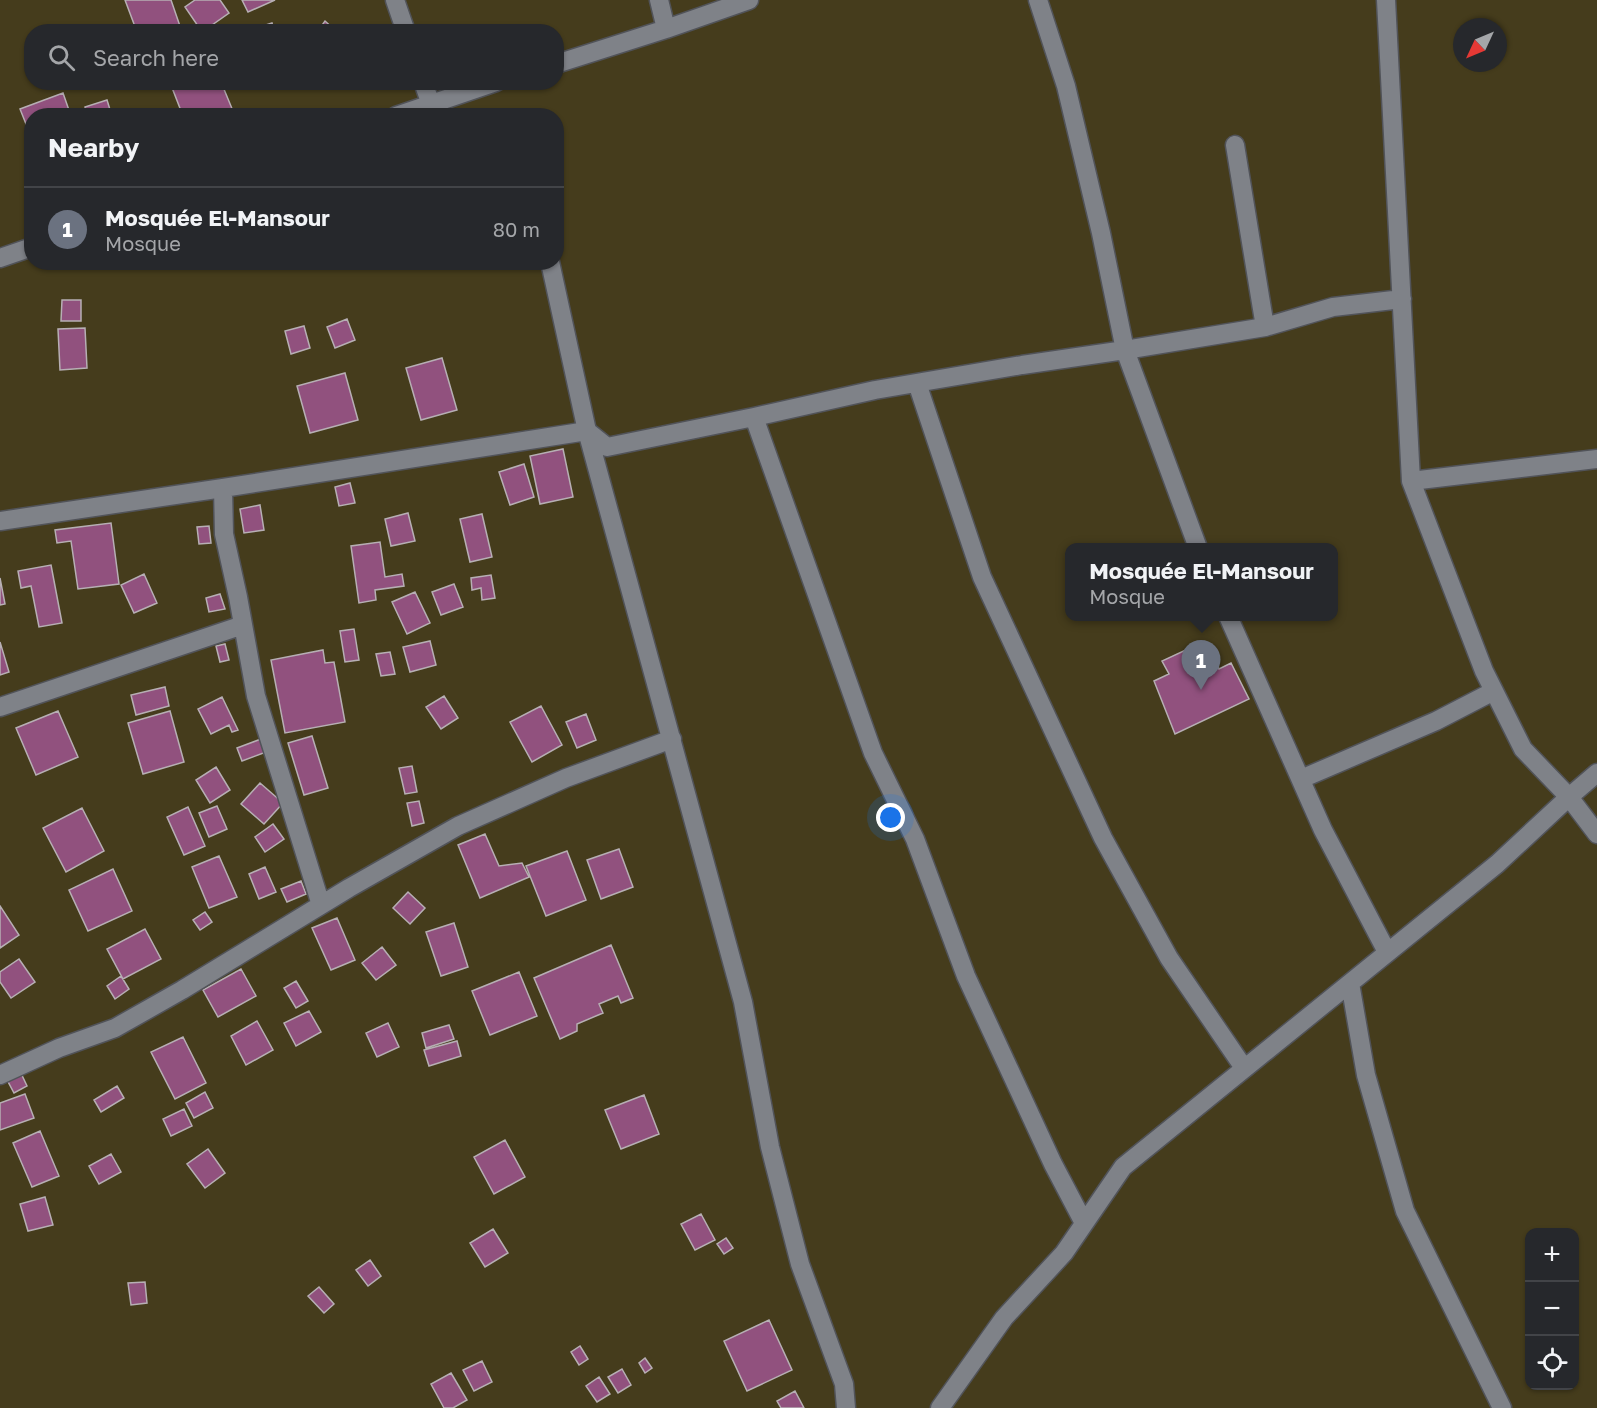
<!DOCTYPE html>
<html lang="en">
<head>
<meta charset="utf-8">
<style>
	:root { --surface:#26282c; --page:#323438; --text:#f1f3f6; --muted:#a4a6a9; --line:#424448; --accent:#ea580c }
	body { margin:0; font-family:"Golos Text",sans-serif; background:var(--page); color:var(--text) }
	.controls { position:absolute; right:18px; bottom:18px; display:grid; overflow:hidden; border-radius:12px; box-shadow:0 2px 4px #0004 }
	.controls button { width:54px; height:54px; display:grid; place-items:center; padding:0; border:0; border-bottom:2px solid var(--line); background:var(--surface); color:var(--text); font:30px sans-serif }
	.compass { position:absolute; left:1453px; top:18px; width:54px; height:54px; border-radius:50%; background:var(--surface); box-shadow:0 2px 4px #0004; rotate:226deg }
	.you { position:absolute; left:891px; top:818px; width:21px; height:21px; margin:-15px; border:4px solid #fff; border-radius:50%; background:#1a73e8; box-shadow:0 0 0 9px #1a73e833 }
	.badge { display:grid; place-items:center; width:39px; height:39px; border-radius:50%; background:var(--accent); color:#fff; font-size:20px; font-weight:700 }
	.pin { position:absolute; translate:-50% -50px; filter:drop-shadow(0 2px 3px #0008) }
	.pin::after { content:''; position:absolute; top:32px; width:21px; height:18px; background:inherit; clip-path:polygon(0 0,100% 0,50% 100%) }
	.popup { position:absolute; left:1065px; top:543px; width:273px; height:78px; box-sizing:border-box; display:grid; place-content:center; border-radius:12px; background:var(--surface); filter:drop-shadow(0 2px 4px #0005); font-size:20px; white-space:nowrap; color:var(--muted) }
	.popup b { font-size:22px; color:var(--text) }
	.popup::after { content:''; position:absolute; left:50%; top:100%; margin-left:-12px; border:12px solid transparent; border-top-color:var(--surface) }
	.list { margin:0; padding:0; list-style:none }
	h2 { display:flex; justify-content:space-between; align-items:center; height:78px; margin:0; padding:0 24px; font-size:26px }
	h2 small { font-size:20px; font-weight:400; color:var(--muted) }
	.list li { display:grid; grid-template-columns:39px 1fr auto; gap:18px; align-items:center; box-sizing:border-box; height:84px; padding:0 24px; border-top:2px solid var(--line) }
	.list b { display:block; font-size:22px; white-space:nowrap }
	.list p { margin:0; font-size:20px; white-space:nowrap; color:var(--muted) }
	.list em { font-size:20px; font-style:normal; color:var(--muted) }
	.icon { flex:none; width:33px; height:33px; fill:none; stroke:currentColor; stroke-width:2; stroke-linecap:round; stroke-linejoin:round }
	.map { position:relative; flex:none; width:1597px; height:1408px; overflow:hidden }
	.search { position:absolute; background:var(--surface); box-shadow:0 2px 4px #0004; left:24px; top:24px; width:540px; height:66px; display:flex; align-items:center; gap:15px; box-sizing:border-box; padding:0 21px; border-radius:24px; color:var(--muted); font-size:22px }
	.panel { position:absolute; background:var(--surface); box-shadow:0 2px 4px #0004; left:24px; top:108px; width:540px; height:162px; border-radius:24px }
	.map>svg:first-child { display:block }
	.sand { fill:#453c1c; fill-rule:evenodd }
	.building { fill:#91517e; stroke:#b7afb4; stroke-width:1.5 }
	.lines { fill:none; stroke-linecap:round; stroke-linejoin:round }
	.street-casing { stroke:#515359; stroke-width:21 }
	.street { stroke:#7f8288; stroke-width:18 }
</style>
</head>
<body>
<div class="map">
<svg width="1597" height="1408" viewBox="0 0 1597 1408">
	<rect width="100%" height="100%" fill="#33353b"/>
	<path class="sand" d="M0,0H1597V1408H0ZM1462,27H1498V63H1462ZM32,32H556V82H32ZM32,116H556V262H32ZM1069,548H1333V616H1069ZM1530,1232H1574V1386H1530Z"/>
	<path class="building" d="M125,0H171L181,29L174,32H137Z
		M195,0H220L229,13L202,32L185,7Z
		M242,0H275L248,12Z
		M325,21L337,32H317Z
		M272,23L275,32H250V30Z
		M176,82H221L233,111L221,116H183L171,85Z
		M63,93L71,116H32V139L20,109Z
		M107,100L112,116H87L85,107Z
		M62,300H81V321H61Z
		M347,319L355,340L335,348L327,327Z
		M304,326L310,348L291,354L285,331Z
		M85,328L87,368L60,370L58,329Z
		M442,358L457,410L421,420L406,368Z
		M345,373L358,420L310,433L297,386Z
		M563,449L573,497L540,504L530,456Z
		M524,464L534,497L510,505L499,472Z
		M350,483L355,503L339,506L335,487Z
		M260,505L264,530L244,533L240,509Z
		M408,513L415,541L391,546L385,519Z
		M482,514L492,557L470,562L460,519Z
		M111,523L119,584L78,589L71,541L57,543L55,530Z
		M209,526L211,543L199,544L197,527Z
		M380,542L385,577L402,574L404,586L375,590L376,600L359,603L351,546Z
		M51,565L62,623L39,627L31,586L21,588L18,571Z
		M144,574L157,603L134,613L121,585Z
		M491,575L495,598L482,600L481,588L472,590L471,578Z
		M0,578L5,604L0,605Z
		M454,584L463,607L441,615L432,592Z
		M415,592L430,623L407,634L392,602Z
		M220,594L225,609L209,612L206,598Z
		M354,629L359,660L345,662L340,631Z
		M430,641L436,665L410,672L403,647Z
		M0,642L9,672L0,675Z
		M225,644L229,660L220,662L216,646Z
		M1190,648L1194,659L1212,652L1219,669L1231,663L1249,699L1175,734L1154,681L1169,674L1162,661Z
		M323,650L325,663L334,662L345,722L285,733L271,660Z
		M390,652L395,674L381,676L376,654Z
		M165,687L169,706L136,715L131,695Z
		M444,696L458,718L441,729L426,707Z
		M222,697L238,730L232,732L229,725L211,734L198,709Z
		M541,706L562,745L532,762L510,722Z
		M58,711L78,757L36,775L16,728Z
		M170,711L184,762L143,774L128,723Z
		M586,714L596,740L577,748L566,722Z
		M312,736L328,788L304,795L288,743Z
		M261,739L266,752L242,761L237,748Z
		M412,766L417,792L405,794L399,768Z
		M216,767L230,790L210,803L196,780Z
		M260,783L283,803L264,824L241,804Z
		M419,801L424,823L412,826L407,803Z
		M217,806L227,829L209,837L199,813Z
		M188,807L205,846L184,855L167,817Z
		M82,808L104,851L66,872L43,828Z
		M273,824L284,839L265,852L255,837Z
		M485,834L499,866L522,863L529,877L480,898L458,845Z
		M619,849L633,887L601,899L587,860Z
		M567,851L586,900L546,916L526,866Z
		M219,856L237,897L209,908L192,867Z
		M265,867L276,892L259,899L249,874Z
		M113,869L132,911L88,931L69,890Z
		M301,881L306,894L287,902L281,889Z
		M408,892L425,908L410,924L393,908Z
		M0,906L19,935L0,948Z
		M205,912L212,922L200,930L193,920Z
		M337,918L355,960L331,970L312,928Z
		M454,923L468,967L441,976L426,932Z
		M145,929L161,959L123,979L107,949Z
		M611,945L633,998L621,1003L618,996L599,1004L603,1013L577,1024V1031L560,1039L534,978Z
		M382,947L396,965L376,980L362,963Z
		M19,959L35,982L11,998L0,982V972Z
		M241,969L256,996L218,1017L203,990Z
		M519,972L537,1016L490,1035L472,991Z
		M121,976L129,989L115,999L107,986Z
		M296,981L308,1001L296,1008L284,988Z
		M309,1011L321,1032L296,1046L284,1023Z
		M257,1021L273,1050L246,1065L231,1036Z
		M388,1023L399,1047L377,1057L366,1033Z
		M449,1025L454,1039L426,1048L422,1033Z
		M183,1037L206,1083L175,1099L151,1052Z
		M457,1041L461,1056L429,1066L424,1050Z
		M19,1069L27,1086L14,1093L5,1076Z
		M117,1086L124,1098L101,1112L94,1100Z
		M205,1092L213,1108L194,1118L186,1103Z
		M25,1094L34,1118L0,1130V1103Z
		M644,1095L659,1134L621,1149L605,1110Z
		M184,1109L192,1126L171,1136L163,1119Z
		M40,1131L59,1176L32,1187L13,1143Z
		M505,1140L525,1177L494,1194L474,1157Z
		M208,1149L225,1173L205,1188L187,1164Z
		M111,1154L121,1172L99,1184L89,1166Z
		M45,1197L53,1225L28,1231L20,1204Z
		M701,1214L715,1240L695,1250L681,1224Z
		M493,1229L508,1253L485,1267L470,1243Z
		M726,1238L733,1248L724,1254L717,1244Z
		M370,1260L381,1276L368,1286L356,1270Z
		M145,1282L147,1303L131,1305L128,1283Z
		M319,1287L334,1304L324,1313L308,1296Z
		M769,1320L792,1370L747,1391L724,1341Z
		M580,1346L588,1359L579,1365L571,1352Z
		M645,1358L652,1368L645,1373L639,1363Z
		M482,1361L492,1382L474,1391L463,1370Z
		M622,1369L631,1385L618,1393L608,1377Z
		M451,1373L467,1400L453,1408H444L431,1384Z
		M599,1377L610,1394L597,1402L586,1386Z
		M795,1391L804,1408H781L777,1401Z"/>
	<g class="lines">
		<g class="street-casing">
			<path id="street" d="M395,0L406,32
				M659,0L666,29
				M1038,0L1066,86L1101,233L1125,350L1198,548
				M1386,0L1411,481L1484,671L1523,749L1569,797L1597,834
				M556,64L666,29L749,0
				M423,82L435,116
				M396,116L496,82
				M1235,145L1265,327
				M0,258L32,247
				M550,262L587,431L743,1002L770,1147L800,1264L844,1384L846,1408
				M917,383L982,577L1103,838L1169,958L1244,1068
				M754,417L873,753L915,839L966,976L1053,1164L1084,1223
				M1411,481L1597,459
				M223,488L224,534L238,597L256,696L321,905
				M0,521L223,488L587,431L607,447L754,417L875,390L1022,365L1125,350L1265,327L1333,307L1402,299
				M1228,616L1323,830L1387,952
				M0,707L243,625
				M1301,779L1436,721L1494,691
				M1350,983L1366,1075L1405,1211L1502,1408
				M0,1075L59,1048L115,1028L182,990L349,888L458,826L566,778L672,739
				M940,1408L1004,1318L1064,1253L1123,1167L1497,864L1569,797L1597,773"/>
		</g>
		<use href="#street" class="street"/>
	</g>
</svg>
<div class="controls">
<button>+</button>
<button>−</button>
<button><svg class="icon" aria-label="locate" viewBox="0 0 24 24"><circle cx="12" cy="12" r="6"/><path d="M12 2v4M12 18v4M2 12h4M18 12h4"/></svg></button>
</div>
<svg class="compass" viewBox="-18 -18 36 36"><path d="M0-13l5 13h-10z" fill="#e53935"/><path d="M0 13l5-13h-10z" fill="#a4a6a9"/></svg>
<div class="you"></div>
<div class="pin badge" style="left:1201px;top:690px;background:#6b7280">1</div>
<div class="popup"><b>Mosquée El-Mansour</b>Mosque</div>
<div class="search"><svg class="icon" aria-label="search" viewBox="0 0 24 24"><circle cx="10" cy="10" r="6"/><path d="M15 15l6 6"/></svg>Search here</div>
<section class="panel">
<h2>Nearby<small></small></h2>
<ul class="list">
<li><span class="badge" style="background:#6b7280">1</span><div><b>Mosquée El-Mansour</b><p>Mosque</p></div><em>80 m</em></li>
</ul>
</section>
</div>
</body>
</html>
